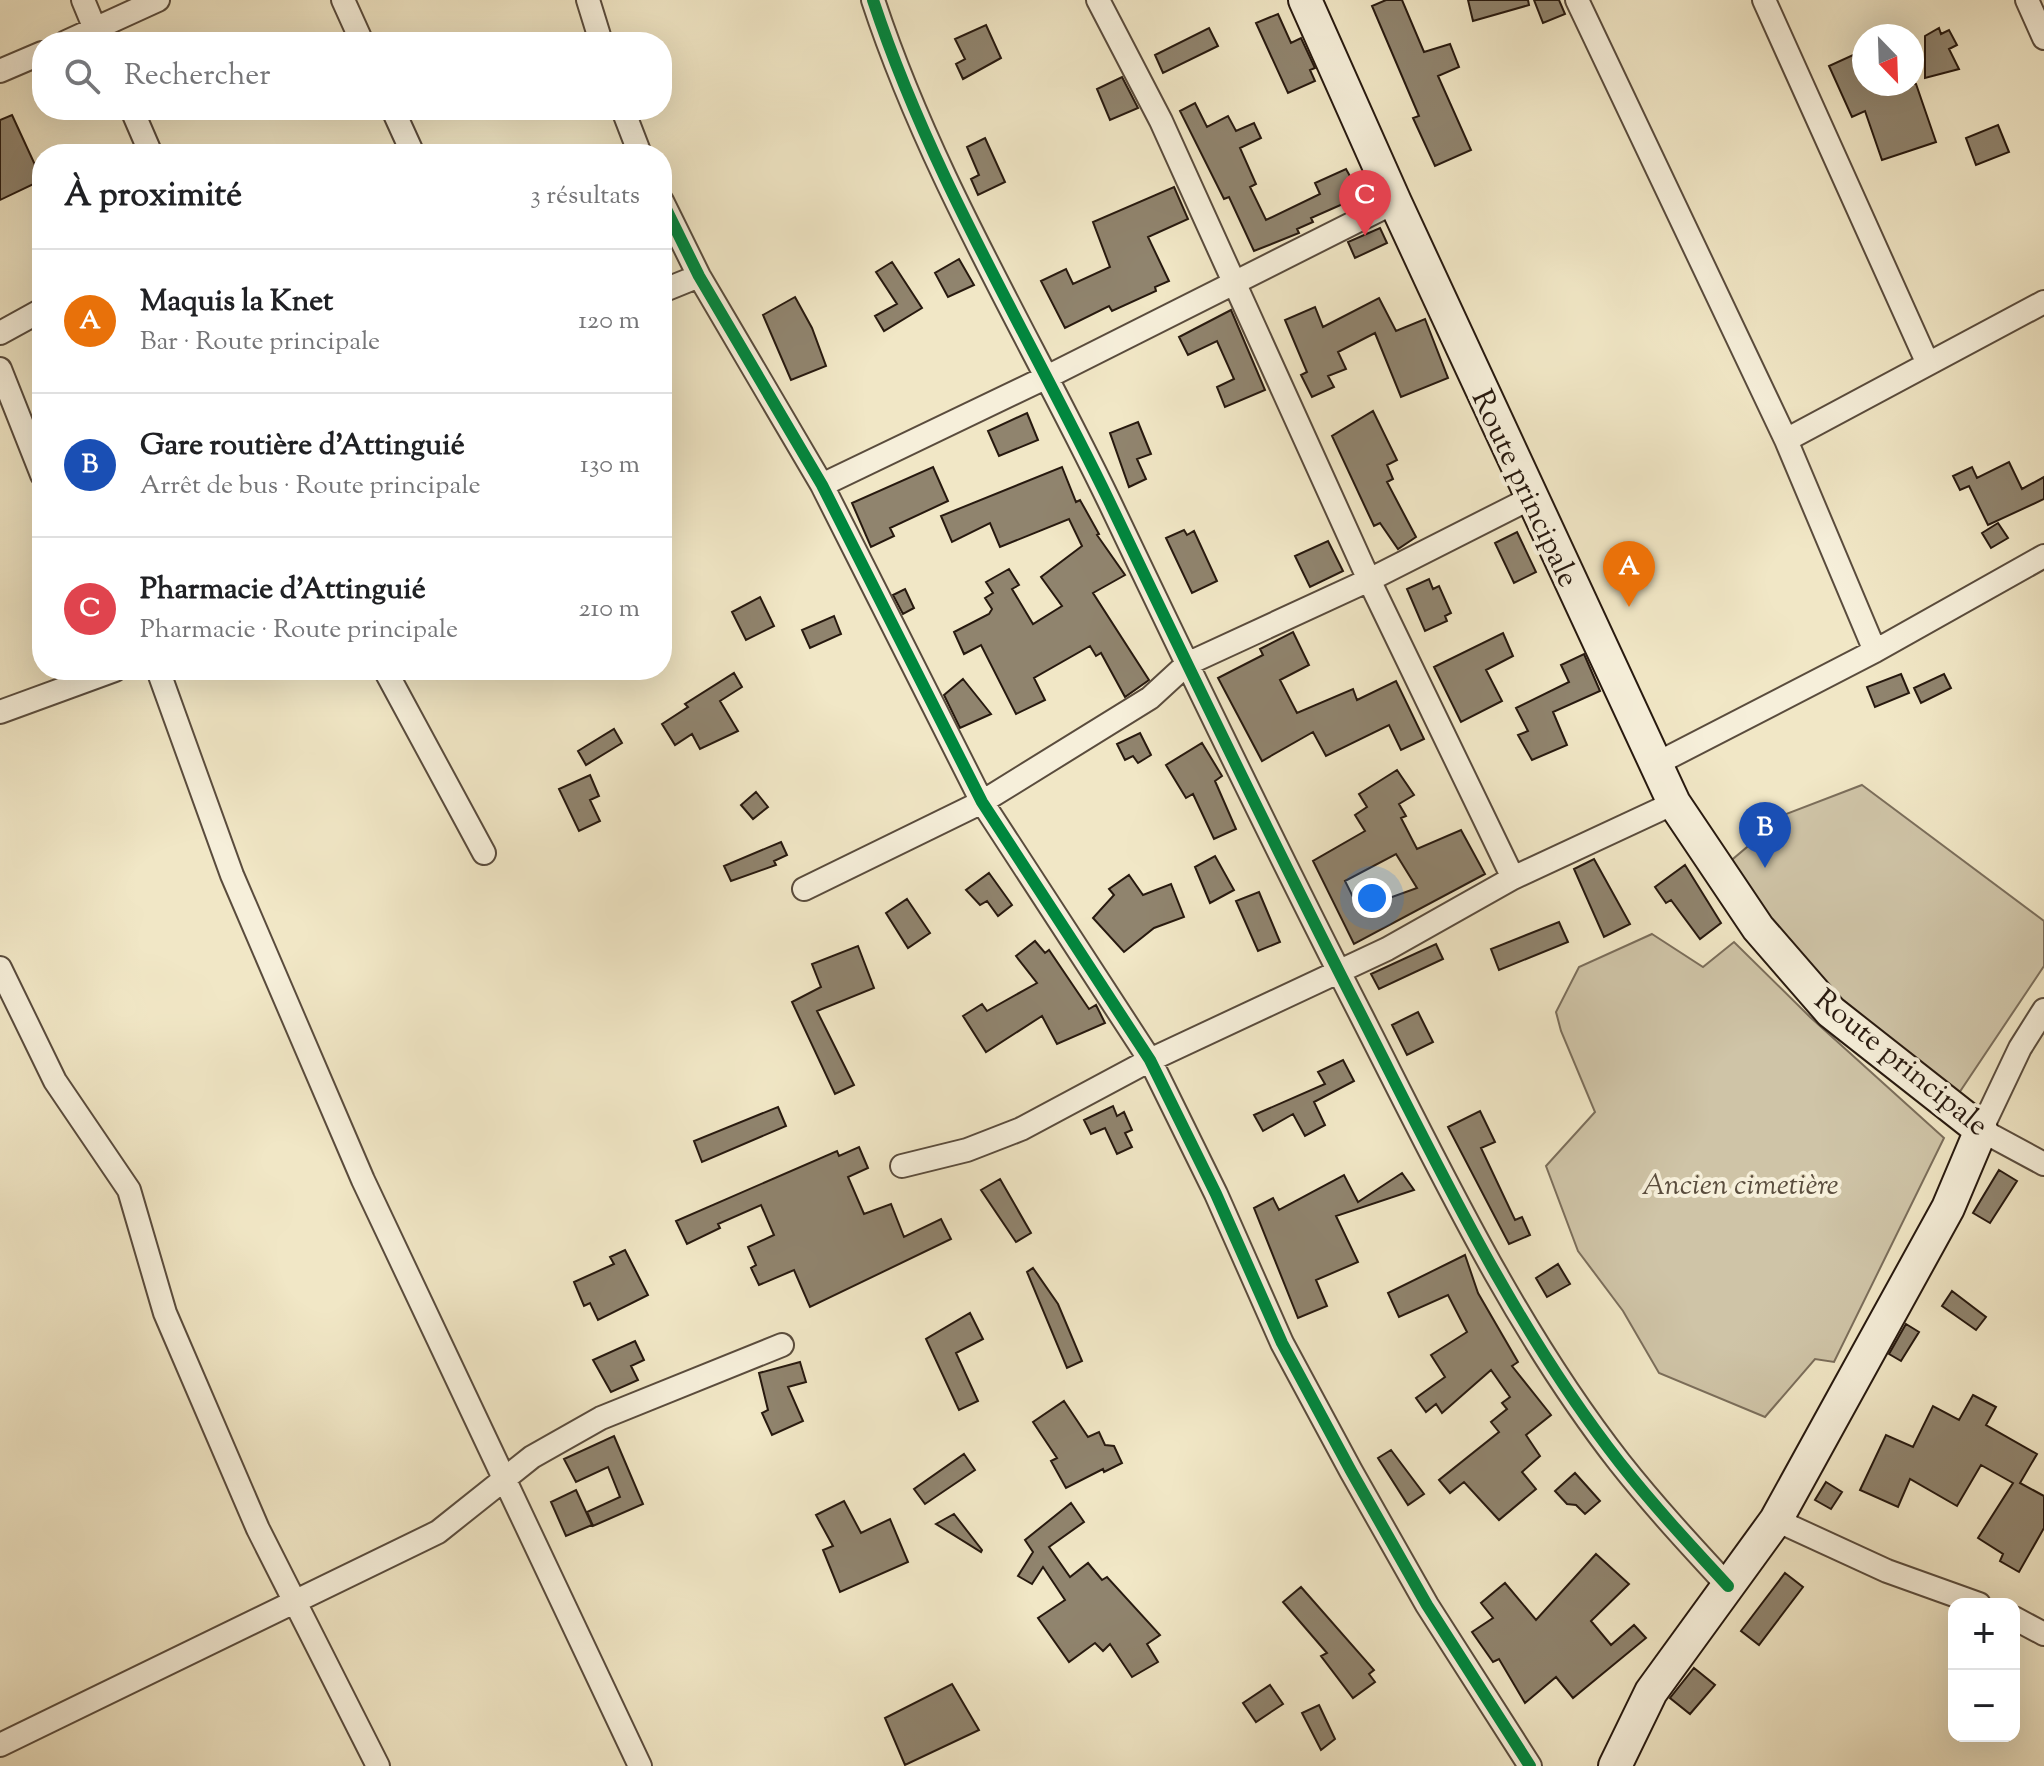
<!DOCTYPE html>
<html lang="fr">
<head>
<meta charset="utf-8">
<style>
	:root { --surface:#fff; --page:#f2f2f2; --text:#202124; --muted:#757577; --line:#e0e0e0; --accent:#8f2418 }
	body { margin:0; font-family:"Sorts Mill Goudy",serif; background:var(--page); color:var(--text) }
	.controls { position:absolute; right:24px; bottom:24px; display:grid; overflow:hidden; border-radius:16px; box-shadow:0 8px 32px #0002 }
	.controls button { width:72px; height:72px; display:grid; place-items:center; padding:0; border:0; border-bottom:2px solid var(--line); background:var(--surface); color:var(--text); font:40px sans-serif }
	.compass { position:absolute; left:1852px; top:24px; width:72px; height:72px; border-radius:50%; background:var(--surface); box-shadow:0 8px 32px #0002; rotate:157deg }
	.you { position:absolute; left:1372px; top:898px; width:28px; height:28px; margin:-20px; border:6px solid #fff; border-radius:50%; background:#1a73e8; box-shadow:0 0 0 12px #1a73e833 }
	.badge { display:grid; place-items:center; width:52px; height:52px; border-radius:50%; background:var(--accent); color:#fff; font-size:26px; font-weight:700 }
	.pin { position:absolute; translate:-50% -66px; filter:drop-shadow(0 2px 4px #0008) }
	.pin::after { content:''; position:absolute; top:42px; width:28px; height:24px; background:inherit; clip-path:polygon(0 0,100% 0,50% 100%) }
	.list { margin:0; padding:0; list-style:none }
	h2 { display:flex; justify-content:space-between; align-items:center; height:104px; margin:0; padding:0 32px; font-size:34px }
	h2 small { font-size:26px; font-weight:400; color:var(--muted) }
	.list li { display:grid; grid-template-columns:52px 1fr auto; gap:24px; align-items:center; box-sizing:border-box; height:144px; padding:0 32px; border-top:2px solid var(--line) }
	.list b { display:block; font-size:30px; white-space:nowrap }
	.list p { margin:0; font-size:26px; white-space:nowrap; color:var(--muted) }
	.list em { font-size:26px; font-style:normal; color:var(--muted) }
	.icon { flex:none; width:44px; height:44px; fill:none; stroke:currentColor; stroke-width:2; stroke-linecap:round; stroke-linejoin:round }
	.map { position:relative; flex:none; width:2044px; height:1766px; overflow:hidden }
	.search { position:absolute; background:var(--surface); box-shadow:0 8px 32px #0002; left:32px; top:32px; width:640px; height:88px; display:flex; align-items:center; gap:20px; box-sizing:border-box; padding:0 28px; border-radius:32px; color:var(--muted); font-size:30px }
	.panel { position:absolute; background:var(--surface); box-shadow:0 8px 32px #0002; left:32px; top:144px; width:640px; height:536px; border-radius:32px }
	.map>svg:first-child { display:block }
	.green { fill:#cfc4a7; stroke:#7b6e5b; stroke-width:2 }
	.building { fill:#90846e; stroke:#27190f; stroke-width:2; fill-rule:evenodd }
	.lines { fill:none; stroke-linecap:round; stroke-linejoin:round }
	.street-casing { stroke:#5a4c3d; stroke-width:26 }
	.secondary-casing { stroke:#27190f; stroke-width:36 }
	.street { stroke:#f6efda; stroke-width:22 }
	.secondary { stroke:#f6efda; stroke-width:32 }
	.cycleway-casing { stroke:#f6efda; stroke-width:17 }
	.cycleway { stroke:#00873e; stroke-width:12 }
	.labels { text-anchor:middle; stroke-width:8; stroke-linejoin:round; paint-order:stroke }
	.street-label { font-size:30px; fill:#27190f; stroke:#f6efda }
	.park-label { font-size:30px; font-style:italic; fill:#594c3d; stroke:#f6efda }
</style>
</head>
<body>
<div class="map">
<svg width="2044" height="1766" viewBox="0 0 2044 1766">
	<rect width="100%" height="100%" fill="#f1e7c6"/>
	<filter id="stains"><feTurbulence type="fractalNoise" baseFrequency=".0025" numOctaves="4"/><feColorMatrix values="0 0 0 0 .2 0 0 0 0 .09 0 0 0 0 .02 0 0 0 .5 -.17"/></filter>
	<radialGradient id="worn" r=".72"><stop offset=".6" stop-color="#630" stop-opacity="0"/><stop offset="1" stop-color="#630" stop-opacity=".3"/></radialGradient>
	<path class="green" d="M1862,785L2044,921V966L1955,1099L1795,961L1727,864L1786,814Z
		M1652,934L1703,967L1734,942L1810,1017L1944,1138L1834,1362L1815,1359L1765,1417L1659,1373L1623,1311L1578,1251L1546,1166L1595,1112L1561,1031L1556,1012L1579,967Z"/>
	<path class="building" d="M1386,0H1402L1424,52L1450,44L1459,67L1438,76L1471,150L1435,166L1413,118L1419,116L1372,6Z
		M1468,0H1528L1529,5L1473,21Z
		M1534,0H1559L1565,14L1543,23Z
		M1278,14L1291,43L1301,38L1315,68L1310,70L1315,81L1288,93L1256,23Z
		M986,25L1001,58L963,79L956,64L965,59L955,39Z
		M1209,28L1218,46L1163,73L1155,55Z
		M1939,28L1941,34L1949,30L1957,45L1949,49L1959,69L1925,78V36Z
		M1864,50V84H1916L1936,142L1882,160L1865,111L1852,117L1829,66Z
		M1122,77L1138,108L1110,120L1097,89Z
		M1195,103L1207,127L1228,116L1236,131L1254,123L1261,138L1240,148L1256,184L1250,187L1266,220L1320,194L1315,183L1346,169L1361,196L1311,218L1313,222L1297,229L1299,233L1254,251L1229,197L1224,199L1180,111Z
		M12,115L42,180L0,200V120Z
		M1998,125L2009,152L1976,165L1966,138Z
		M985,138L1005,182L978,195L971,179L979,175L967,147Z
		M1174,187L1188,219L1148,237L1169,281L1155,287L1156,291L1112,311L1109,306L1065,328L1041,281L1066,269L1073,284L1110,267L1093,222Z
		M1380,228L1387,243L1355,258L1348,242Z
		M959,259L974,285L948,297L935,273Z
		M892,262L922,308L884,331L875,316L897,304L876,272Z
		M795,297L812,328L826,366L791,380L763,315Z
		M1379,298L1396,331L1425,319L1448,378L1401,397L1375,333L1338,352L1346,369L1328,376L1334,387L1312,397L1301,375L1307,372L1285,320L1315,307L1323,327Z
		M1231,310L1265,390L1225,407L1217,387L1234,379L1217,341L1188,355L1179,337Z
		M1373,411L1397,460L1387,465L1393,479L1387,482L1416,537L1398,549L1380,523L1374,526L1332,436Z
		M1027,413L1038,440L999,456L988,431Z
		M1138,422L1151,454L1137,459L1146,479L1129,487L1110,433Z
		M2009,462L2022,489L2044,477V499L1988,525L1969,486L1960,490L1953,476L1972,467L1977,478Z
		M933,467L948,501L890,528L894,536L871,547L852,503Z
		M1062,467L1076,502L1080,500L1099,534L1097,535L1125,575L1093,593L1149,680L1125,697L1101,653L1096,656L1090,646L1034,678L1045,700L1016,714L981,645L964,654L954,632L989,614L992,609L985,598L993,593L986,582L1009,569L1019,585L1012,589L1033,624L1062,606L1041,577L1082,546L1069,519L1000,547L990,523L952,542L941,516Z
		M1998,523L2008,538L1991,548L1982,533Z
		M1184,530L1187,535L1194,531L1217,581L1192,593L1166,538Z
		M1517,532L1536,572L1514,583L1495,543Z
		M1328,541L1343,571L1310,587L1295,556Z
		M1429,579L1433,589L1439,586L1451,613L1445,616L1447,621L1425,631L1407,589Z
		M905,589L914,608L903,614L893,595Z
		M760,597L774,626L746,640L732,612Z
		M834,616L841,634L810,648L802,630Z
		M1293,632L1309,665L1280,680L1297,713L1353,689L1357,700L1396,681L1424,739L1401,750L1389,725L1326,756L1313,732L1262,761L1218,678L1263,655L1260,649Z
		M1503,633L1513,656L1486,670L1502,701L1461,722L1434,667Z
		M1584,654L1600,691L1553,712L1567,745L1532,760L1518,735L1528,731L1516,708L1569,682L1561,665Z
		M734,673L742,687L720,701L738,731L700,749L692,734L675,745L662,724L688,707L685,704Z
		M1901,674L1909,693L1875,707L1867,687Z
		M1944,674L1951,688L1921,703L1914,688Z
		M963,679L991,714L960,728L944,695Z
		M614,729L622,743L586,765L578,751Z
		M1140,733L1151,755L1138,763L1133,756L1125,760L1117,744Z
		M1202,743L1222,776L1215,781L1236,829L1214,839L1193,794L1186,798L1166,765Z
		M1397,770L1414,795L1399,804L1406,816L1401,818L1417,849L1461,830L1485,874L1354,944L1313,861L1365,831L1355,815L1367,807L1359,794ZM1396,854L1417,888L1359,909L1345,881Z
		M590,775L599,796L590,800L600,821L579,831L559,789Z
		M756,792L768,807L753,819L741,805Z
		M781,842L787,855L774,861L776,865L731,881L724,866Z
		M1215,856L1234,890L1210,903L1195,867Z
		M1594,859L1630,924L1604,937L1574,869Z
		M1685,865L1721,923L1700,939L1671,900L1666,903L1655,887Z
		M989,873L1012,905L998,916L987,901L980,905L966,890Z
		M1129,875L1143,895L1171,884L1184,917L1154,928L1124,952L1093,918L1114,895L1109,889Z
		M1259,892L1280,942L1258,951L1236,901Z
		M907,899L930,933L908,948L886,913Z
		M1559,922L1568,942L1499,970L1491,949Z
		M1035,941L1045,953L1049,950L1089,1009L1096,1005L1105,1023L1057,1044L1042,1016L986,1052L963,1016L982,1004L987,1011L1037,983L1016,956Z
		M1436,944L1443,959L1379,989L1371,974Z
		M858,946L874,988L817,1011L854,1085L835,1094L792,1002L821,987L812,964Z
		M1418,1012L1433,1042L1407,1055L1392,1025Z
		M1343,1060L1354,1081L1314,1102L1325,1125L1305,1136L1293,1114L1263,1131L1254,1115L1325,1084L1318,1072Z
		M1113,1106L1117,1116L1124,1112L1132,1130L1125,1133L1132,1147L1117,1154L1105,1128L1091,1134L1084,1120Z
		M778,1107L786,1126L702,1162L694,1141Z
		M1480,1111L1495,1142L1481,1148L1515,1220L1522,1217L1530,1235L1509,1244L1448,1127Z
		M859,1147L868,1168L848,1177L864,1214L891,1204L904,1237L941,1219L951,1239L810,1307L794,1270L759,1285L751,1268L756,1265L748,1247L774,1235L761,1205L718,1224L720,1228L687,1244L676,1221L837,1151L839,1156Z
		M1999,1170L2017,1181L1990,1223L1973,1213Z
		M1402,1173L1414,1190L1336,1216L1358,1262L1316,1280L1327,1306L1298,1318L1254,1208L1273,1198L1279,1210L1344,1175L1358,1202Z
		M1000,1179L1031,1233L1016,1242L981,1190Z
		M625,1250L648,1295L598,1320L590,1303L584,1306L574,1282L614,1264L610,1257Z
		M1465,1255L1478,1293L1518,1362L1512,1366L1551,1415L1526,1435L1540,1456L1522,1472L1536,1489L1499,1520L1464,1482L1450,1493L1439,1480L1499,1432L1491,1422L1507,1409L1502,1403L1510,1397L1491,1370L1442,1413L1436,1404L1426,1412L1416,1398L1445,1377L1431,1355L1467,1332L1448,1295L1399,1317L1388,1293Z
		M1558,1264L1570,1284L1547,1297L1536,1278Z
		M1033,1268L1058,1304L1082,1361L1067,1368L1027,1272Z
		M1952,1291L1986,1317L1976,1330L1942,1306Z
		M970,1313L983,1339L956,1353L978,1401L959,1410L926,1339Z
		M1906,1324L1919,1332L1901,1361L1889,1354Z
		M635,1341L644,1360L631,1366L638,1380L611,1392L593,1360Z
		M800,1362L806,1382L788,1387L803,1421L772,1435L762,1413L768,1410L759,1373Z
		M1973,1395L1996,1407L1986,1425L2037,1454L2020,1483L2044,1496V1528L2019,1572L2000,1561L2003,1554L1978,1538L2013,1483L1981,1465L1957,1506L1910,1479L1898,1507L1860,1490L1886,1435L1913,1447L1933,1406L1959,1420Z
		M1064,1401L1088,1437L1099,1432L1105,1445L1114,1446L1122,1463L1104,1472L1103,1469L1066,1488L1051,1461L1057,1458L1033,1422Z
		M614,1436L643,1504L593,1526L587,1512L620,1497L608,1467L576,1482L564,1459Z
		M1391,1450L1424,1494L1408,1505L1378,1458Z
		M964,1454L975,1470L925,1504L914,1489Z
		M1575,1473L1600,1501L1585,1514L1576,1505L1567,1504L1555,1491Z
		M1826,1482L1842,1492L1831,1509L1815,1500Z
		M576,1490L592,1525L566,1536L551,1502Z
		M844,1501L861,1533L890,1519L908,1562L840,1592L823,1550L833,1546L816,1515Z
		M1071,1503L1084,1522L1049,1547L1070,1577L1088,1563L1102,1580L1107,1577L1160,1635L1147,1644L1158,1662L1132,1677L1110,1644L1103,1651L1095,1643L1069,1662L1038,1618L1065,1600L1043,1567L1032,1584L1018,1576L1033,1552L1025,1540Z
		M954,1514L982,1550L981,1552L936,1524Z
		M1596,1554L1629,1584L1591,1621L1611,1645L1634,1625L1646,1638L1573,1698L1556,1677L1525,1703L1499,1659L1493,1662L1472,1632L1493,1618L1481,1603L1505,1583L1536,1620Z
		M1785,1573L1803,1587L1759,1645L1741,1631Z
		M1301,1587L1374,1670L1369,1674L1375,1682L1353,1698L1321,1656L1327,1653L1283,1602Z
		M1694,1668L1715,1685L1690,1714L1670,1698Z
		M952,1684L979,1730L905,1765L885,1718Z
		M1270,1685L1283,1704L1256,1722L1243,1703Z
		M1319,1705L1335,1739L1321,1750L1302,1713Z"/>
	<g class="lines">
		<g class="street-casing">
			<path id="street" d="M83,0L100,41
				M343,0L362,42
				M588,0L601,42
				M873,0C931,176 1029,335 1109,501C1191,673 1274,845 1361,1015C1438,1166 1515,1329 1620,1463C1654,1506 1691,1546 1728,1586
				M1098,0L1161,121L1369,580L1513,878
				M1577,0L1786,440L1875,651
				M1764,0L1928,364
				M2027,0L2044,38
				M66,42L158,0
				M0,71L42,53
				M132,110L151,154
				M393,110L413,154
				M623,110L640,154
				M662,201L699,276L822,485L982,802L1150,1060L1216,1194L1282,1343L1351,1471L1427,1605L1530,1766
				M662,291L699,276
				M0,333L42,310
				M0,369L42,475
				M1786,440L2044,302
				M822,485L1049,376L1395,202
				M158,670L232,875L363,1180L640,1766
				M385,670L484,853
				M0,712L115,670
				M1654,765L1875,651L2044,556
				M804,889L982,802L1150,698L1187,664L1369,580L1531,498
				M0,968L55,1081L129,1190L165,1313L258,1529L378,1766
				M2044,1010L2020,1048L1981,1130L2044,1164
				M902,1166L967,1150L1021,1129L1150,1060L1387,949L1513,878L1674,803
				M1776,1520L1887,1571L1979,1604
				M2014,1618L2044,1634
				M0,1745L438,1532L532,1457L601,1418L782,1345"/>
		</g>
		<g class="secondary-casing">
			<path id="secondary" d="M1305,0L1395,202L1674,803L1758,928L1831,1012L1981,1130L1948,1208L1776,1520L1651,1692L1615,1766"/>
		</g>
		<use href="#street" class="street"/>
		<use href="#secondary" class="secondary"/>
		<g class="cycleway-casing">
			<path id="cycleway" d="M873,0C931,176 1029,335 1109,501C1191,673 1274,845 1361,1015C1438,1166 1515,1329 1620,1463C1654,1506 1691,1546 1728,1586
				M662,201L699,276L822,485L982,802L1150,1060L1216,1194L1282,1343L1351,1471L1427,1605L1530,1766"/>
		</g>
		<use href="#cycleway" class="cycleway"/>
	</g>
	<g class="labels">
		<g class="street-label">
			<text transform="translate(1526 488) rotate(65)" y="10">Route principale</text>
			<text transform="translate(1902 1062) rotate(39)" y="10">Route principale</text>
		</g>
		<g class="park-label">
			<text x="1740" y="1194">Ancien cimetière</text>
		</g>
	</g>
	<rect width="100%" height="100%" filter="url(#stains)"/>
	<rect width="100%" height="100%" fill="url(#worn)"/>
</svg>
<div class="controls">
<button>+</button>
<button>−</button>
</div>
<svg class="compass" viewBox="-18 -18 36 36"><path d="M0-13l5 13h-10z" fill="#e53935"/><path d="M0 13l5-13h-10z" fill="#757577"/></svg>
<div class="you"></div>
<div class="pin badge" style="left:1629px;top:607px;background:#e8710a">A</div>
<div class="pin badge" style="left:1765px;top:868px;background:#1a4fb4">B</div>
<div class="pin badge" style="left:1365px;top:236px;background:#e0444e">C</div>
<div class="search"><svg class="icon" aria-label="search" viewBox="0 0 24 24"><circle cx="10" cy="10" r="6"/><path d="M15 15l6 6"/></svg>Rechercher</div>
<section class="panel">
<h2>À proximité<small>3 résultats</small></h2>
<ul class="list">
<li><span class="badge" style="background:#e8710a">A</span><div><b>Maquis la Knet</b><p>Bar · Route principale</p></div><em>120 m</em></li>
<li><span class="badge" style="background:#1a4fb4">B</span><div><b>Gare routière d'Attinguié</b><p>Arrêt de bus · Route principale</p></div><em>130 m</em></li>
<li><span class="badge" style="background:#e0444e">C</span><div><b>Pharmacie d'Attinguié</b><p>Pharmacie · Route principale</p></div><em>210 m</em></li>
</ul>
</section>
</div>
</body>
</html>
